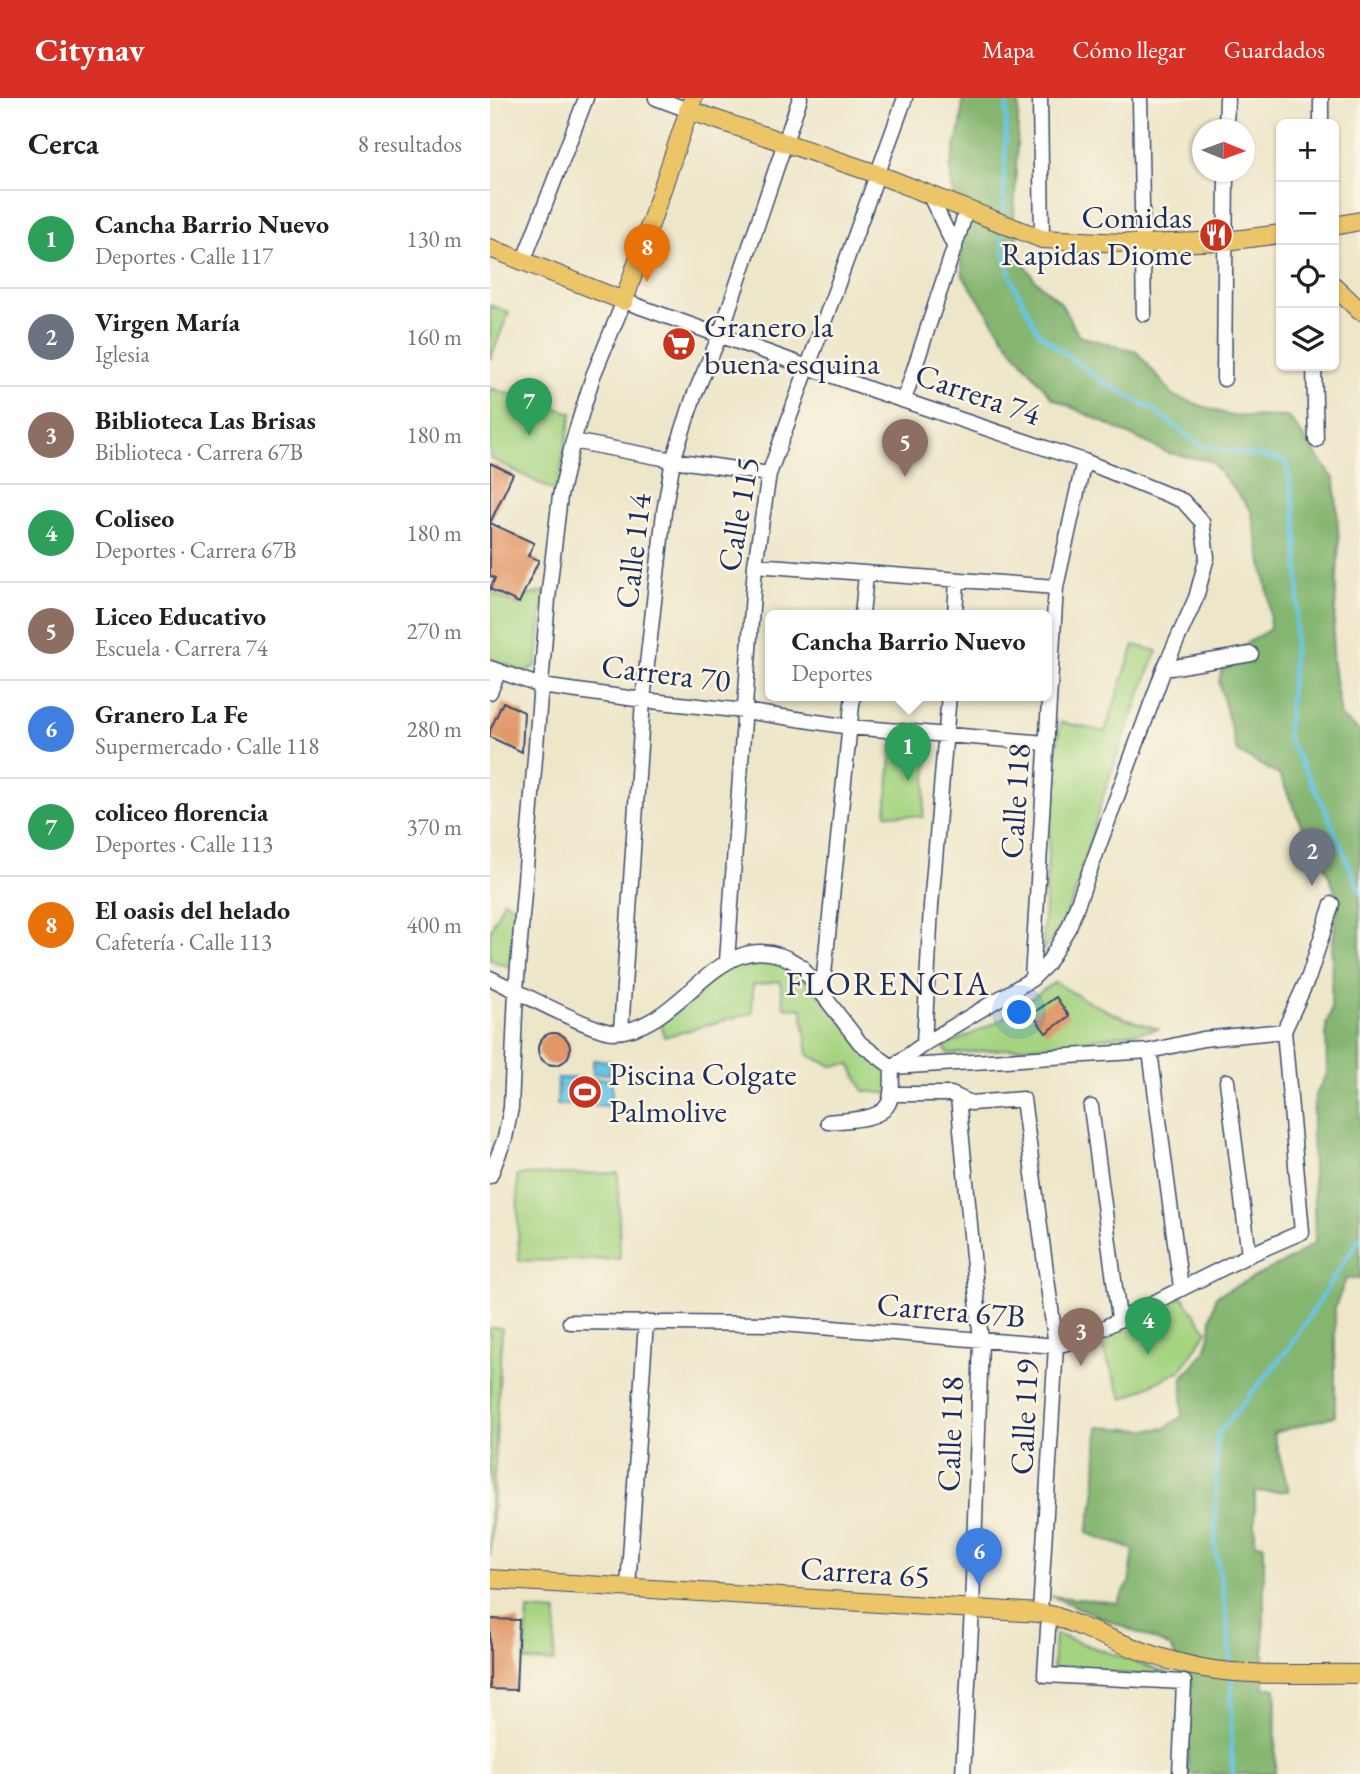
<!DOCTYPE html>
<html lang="es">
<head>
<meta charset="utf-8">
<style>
	:root { --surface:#fff; --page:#f2f2f2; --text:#202124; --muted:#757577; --line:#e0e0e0; --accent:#d93025 }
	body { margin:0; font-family:"EB Garamond",serif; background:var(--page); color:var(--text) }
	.controls { position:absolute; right:21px; top:21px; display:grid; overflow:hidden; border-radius:10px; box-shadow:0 2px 5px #0004 }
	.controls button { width:63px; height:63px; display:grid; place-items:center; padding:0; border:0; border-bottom:2px solid var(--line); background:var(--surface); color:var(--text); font:35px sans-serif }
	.compass { position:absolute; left:702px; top:21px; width:63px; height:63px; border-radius:50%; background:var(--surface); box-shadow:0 2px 5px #0004; rotate:91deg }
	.you { position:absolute; left:530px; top:915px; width:24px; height:24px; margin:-18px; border:5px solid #fff; border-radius:50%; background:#1a73e8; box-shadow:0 0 0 10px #1a73e833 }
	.badge { display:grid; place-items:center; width:46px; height:46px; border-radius:50%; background:var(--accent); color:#fff; font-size:23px; font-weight:700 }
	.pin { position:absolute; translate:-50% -58px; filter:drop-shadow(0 2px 4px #0008) }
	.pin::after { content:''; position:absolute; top:37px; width:24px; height:21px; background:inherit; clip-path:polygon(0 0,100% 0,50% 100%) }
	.popup { position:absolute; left:275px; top:512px; width:287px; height:91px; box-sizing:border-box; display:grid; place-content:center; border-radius:10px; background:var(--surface); filter:drop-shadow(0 2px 5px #0005); font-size:23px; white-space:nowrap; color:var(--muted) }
	.popup b { font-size:26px; color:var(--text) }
	.popup::after { content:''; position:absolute; left:50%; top:100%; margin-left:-14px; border:14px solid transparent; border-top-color:var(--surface) }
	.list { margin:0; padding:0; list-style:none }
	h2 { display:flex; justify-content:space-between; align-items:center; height:91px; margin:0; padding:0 28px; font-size:30px }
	h2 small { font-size:23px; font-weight:400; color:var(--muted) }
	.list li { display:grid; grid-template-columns:46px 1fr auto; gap:21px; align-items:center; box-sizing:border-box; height:98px; padding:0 28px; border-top:2px solid var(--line) }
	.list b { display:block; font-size:26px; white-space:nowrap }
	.list p { margin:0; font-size:23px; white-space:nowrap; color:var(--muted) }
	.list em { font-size:23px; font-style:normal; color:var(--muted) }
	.icon { flex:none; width:38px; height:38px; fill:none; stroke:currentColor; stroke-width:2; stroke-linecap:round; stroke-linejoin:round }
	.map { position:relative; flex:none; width:870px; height:1676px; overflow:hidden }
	header { display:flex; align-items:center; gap:42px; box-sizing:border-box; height:98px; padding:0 35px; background:var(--accent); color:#fff }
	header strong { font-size:33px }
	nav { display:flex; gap:38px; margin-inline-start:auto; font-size:24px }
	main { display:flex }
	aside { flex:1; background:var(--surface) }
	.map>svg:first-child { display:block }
	.green { fill:#a5d481; stroke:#608270; stroke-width:2 }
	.forest { fill:#84b66f; stroke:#507266; stroke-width:2 }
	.water { fill:#67c5e5; stroke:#417aa2; stroke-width:2 }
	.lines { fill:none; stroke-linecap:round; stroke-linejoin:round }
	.stream { stroke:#67c5e5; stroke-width:4.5 }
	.building { fill:#e19767 }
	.minor-casing { stroke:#3a4a6e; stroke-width:17 }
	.major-casing { stroke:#3a4a6e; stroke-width:20 }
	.minor { stroke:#fff; stroke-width:14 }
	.major { stroke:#ecc569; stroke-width:18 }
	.labels { text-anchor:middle; stroke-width:5; stroke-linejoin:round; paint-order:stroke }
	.poi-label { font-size:32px; fill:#1b2f5e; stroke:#fcf5e5; text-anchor:start }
	.street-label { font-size:32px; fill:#1b2f5e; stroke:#fcf5e5 }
	.neighbourhood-label { font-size:33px; letter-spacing:2px; fill:#1b2f5e; stroke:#fcf5e5 }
</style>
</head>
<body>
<header>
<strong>Citynav</strong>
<nav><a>Mapa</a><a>Cómo llegar</a><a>Guardados</a></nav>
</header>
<main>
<aside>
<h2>Cerca<small>8 resultados</small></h2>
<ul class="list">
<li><span class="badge" style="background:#2e9e5b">1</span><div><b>Cancha Barrio Nuevo</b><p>Deportes · Calle 117</p></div><em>130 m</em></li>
<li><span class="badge" style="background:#6b7280">2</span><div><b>Virgen María</b><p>Iglesia</p></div><em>160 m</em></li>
<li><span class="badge" style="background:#8d6e63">3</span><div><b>Biblioteca Las Brisas</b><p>Biblioteca · Carrera 67B</p></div><em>180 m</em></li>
<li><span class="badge" style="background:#2e9e5b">4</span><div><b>Coliseo</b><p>Deportes · Carrera 67B</p></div><em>180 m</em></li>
<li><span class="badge" style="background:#8d6e63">5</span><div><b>Liceo Educativo</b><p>Escuela · Carrera 74</p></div><em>270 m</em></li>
<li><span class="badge" style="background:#3f7fe0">6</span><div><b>Granero La Fe</b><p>Supermercado · Calle 118</p></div><em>280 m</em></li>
<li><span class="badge" style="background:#2e9e5b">7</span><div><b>coliceo florencia</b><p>Deportes · Calle 113</p></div><em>370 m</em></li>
<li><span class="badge" style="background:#e8710a">8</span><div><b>El oasis del helado</b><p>Cafetería · Calle 113</p></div><em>400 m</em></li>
</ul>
</aside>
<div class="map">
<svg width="870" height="1676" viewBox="0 0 870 1676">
	<rect width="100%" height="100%" fill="#fcf5e5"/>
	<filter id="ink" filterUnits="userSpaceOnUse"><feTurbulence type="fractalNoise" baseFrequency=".0143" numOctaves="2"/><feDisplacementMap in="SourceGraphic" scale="14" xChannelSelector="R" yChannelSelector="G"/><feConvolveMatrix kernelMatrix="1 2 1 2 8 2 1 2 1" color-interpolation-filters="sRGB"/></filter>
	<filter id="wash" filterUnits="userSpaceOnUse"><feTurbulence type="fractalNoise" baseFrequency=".00686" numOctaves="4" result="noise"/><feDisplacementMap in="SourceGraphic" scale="28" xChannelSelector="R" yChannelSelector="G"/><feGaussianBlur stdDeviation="1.57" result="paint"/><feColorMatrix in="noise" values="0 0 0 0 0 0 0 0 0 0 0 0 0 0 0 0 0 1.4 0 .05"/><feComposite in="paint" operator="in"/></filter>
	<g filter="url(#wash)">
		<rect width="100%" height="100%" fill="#ede6c9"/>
		<path class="green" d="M0,207L19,214L0,262Z
			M0,290L82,315L66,394L0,360Z
			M55,493L46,568L34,574L0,560V494L28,507L32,506L36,498Z
			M644,547L667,553C648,603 627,653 611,705C595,754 589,814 552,853L564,667L571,624L615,634Z
			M402,647L439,650L433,719L396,716Z
			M14,802L30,814L23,870L0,862V833Z
			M271,859L298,866L402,969L401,996L374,993L360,966L342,968L318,957L312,911L294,909L290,883L263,887L262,915L174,939L170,918L242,867Z
			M565,884C599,905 631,922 670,931L571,946L458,956L454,949L505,925Z
			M128,1075L130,1161L29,1163L27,1077Z
			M692,1198L717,1233L691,1272L633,1301L609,1242Z
			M0,1230H12L0,1457Z
			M38,1512L67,1514L64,1564L35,1563Z
			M565,1536L691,1580L563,1570Z"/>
		<path class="forest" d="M473,0H529L524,121L530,159L545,182L570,204L589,238L646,253L684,298L741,318L799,319L845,382L849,445L842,561L851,619L870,634V1181H856L845,1209V1318L783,1335L799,1393L765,1394V1446L774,1447V1590H786L785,1676H697L701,1584L679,1548L561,1498L627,1505L639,1486L644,1452L597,1435L605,1399L608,1329L656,1332L675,1330L692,1318L693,1279L715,1253L720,1237L721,1220L726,1198L801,1161L825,1144L822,1031L825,997L837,976L836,927L841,913L842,853L848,800L836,771L813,731L790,678L747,653L729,585L734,559L780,531L779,499L761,412L721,363L678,355L562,300L517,244L473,178L460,71L471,26Z"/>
		<path class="water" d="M103,962L121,963L120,976H103Z
			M68,980L122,981V1008L67,1007Z"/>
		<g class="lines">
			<path class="stream" d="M513,121L517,0
				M512,130V146L523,185L549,235L611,283L659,309L712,348L796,363L806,421L809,491L797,639L834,708L870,793
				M741,1570L736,1511L725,1449L727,1337L799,1250L870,1139
				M742,1579L741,1646L743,1676"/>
		</g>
		<g id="blocks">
			<path class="building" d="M0,365L23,376L0,425L44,445L38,458L49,462L29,505L0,491L5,480L0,478Z
				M13,604L34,614L32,654L0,639V632Z
				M566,899L579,918L556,935L542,916Z
				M48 951a16 16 0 1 1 32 0a16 16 0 1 1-32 0Z
				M0,1521L29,1522L26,1592L0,1591Z"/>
		</g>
	</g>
	<g filter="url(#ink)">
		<use href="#blocks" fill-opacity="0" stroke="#3a4a6e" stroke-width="2"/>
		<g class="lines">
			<g class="minor-casing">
				<path id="minor" d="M166,0L198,12
					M550,0L552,141
					M650,0L654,216
					M831,0V26
					M736,32L737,0
					M440,98L465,150
					M33,164L96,0
					M824,268L826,342
					M734,281L736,74
					M414,302L477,111
					M83,343L183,362L279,376
					M265,467L566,489
					M372,517L376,477
					M465,517L467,482
					M0,570L51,588L153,602L254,613L360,629L556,645
					M674,571L761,556
					M0,594L9,573
					M237,863L265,467L279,376L415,0
					M0,880C23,891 103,934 123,934C195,934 231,814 311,868L370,945L402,969
					M542,881L566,489L594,363
					M332,895L363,597
					M131,933L153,602L174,414L183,362L204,298L230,237L310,0
					M434,946L441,808L459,597
					M660,953L691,1190
					M402,969L660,953L713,941L794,933
					M737,983L759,1157
					M401,996H461L481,1005L533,1001L566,1248L550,1515
					M468,999L491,1243L482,1511L473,1676
					M601,1009L629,1220
					M338,1024C354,1022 387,1023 397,1008C404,998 401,981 402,969
					M0,1078L15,1040L21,1010L26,892L58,501L70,398L83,343L103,278L134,203L382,292L594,363L693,403L712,424L717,459L706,500L674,571L579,829L557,866L542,881L434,946L402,969
					M80,1224L292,1226L566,1248L591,1241L759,1157L812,1134L794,933L819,878L842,806
					M138,1489L156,1224
					M559,1516L555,1577L694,1584L690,1676"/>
			</g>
			<g class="major-casing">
				<path id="major" d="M198,12L387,76L552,141L653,146L736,143L791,136
					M844,128L870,123
					M0,150L134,203L203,0
					M844,188L870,213
					M0,1481L550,1515L565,1518C613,1537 662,1561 713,1570C762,1579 820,1575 870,1576"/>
			</g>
			<use href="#minor" class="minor"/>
			<use href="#major" class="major"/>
		</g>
	</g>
	<defs>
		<g id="restaurant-disc" transform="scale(1.75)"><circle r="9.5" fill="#c8321e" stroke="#fcf5e5"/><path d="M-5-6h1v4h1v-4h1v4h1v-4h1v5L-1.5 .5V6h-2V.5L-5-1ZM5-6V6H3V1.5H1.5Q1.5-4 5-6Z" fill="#fff"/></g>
		<g id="supermarket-disc" transform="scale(1.75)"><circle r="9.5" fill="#c8321e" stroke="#fcf5e5"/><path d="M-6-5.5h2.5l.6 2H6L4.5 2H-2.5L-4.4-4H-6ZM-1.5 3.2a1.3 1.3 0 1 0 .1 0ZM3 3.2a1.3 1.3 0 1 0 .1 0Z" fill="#fff"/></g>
		<g id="stadium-disc" transform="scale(1.75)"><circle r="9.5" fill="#c8321e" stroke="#fcf5e5"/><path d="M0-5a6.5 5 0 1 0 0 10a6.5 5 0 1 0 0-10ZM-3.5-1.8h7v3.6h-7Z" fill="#fff"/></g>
	</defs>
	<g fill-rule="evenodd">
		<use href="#restaurant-disc" x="726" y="137"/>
		<use href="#supermarket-disc" x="189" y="246"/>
		<use href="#stadium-disc" x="95" y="994"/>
	</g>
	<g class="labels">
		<g class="poi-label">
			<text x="702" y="130" text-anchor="end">Comidas<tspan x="702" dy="37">Rapidas Diome</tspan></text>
			<text x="214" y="239">Granero la<tspan x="214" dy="37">buena esquina</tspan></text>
			<text x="119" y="987">Piscina Colgate<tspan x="119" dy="37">Palmolive</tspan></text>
		</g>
		<g class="street-label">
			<text transform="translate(488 296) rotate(19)" y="11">Carrera 74</text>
			<text transform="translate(248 416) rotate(-80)" y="11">Calle 115</text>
			<text transform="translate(143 453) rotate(-83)" y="11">Calle 114</text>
			<text transform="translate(176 575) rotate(7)" y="11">Carrera 70</text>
			<text transform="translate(525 703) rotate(-86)" y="11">Calle 118</text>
			<text transform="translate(461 1212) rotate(5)" y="11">Carrera 67B</text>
			<text transform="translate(534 1319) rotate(-87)" y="11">Calle 119</text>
			<text transform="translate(460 1336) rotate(-88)" y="11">Calle 118</text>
			<text transform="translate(375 1474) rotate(4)" y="11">Carrera 65</text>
		</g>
		<g class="neighbourhood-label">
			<text x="398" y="897">FLORENCIA</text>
		</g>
	</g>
</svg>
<div class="controls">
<button>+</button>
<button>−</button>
<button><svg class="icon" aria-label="locate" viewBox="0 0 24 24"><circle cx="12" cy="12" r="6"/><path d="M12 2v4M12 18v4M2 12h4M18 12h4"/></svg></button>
<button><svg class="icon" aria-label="layers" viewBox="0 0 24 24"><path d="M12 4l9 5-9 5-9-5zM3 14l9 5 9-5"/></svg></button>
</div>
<svg class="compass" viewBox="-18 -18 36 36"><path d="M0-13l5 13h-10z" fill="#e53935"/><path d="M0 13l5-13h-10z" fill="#757577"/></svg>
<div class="you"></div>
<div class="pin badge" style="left:418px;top:683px;background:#2e9e5b">1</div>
<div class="popup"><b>Cancha Barrio Nuevo</b>Deportes</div>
<div class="pin badge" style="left:822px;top:788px;background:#6b7280">2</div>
<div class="pin badge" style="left:591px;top:1268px;background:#8d6e63">3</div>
<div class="pin badge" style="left:658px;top:1257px;background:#2e9e5b">4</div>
<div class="pin badge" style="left:415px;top:379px;background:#8d6e63">5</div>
<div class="pin badge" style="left:489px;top:1488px;background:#3f7fe0">6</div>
<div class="pin badge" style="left:39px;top:338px;background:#2e9e5b">7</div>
<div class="pin badge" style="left:157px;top:184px;background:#e8710a">8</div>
</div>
</main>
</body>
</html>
